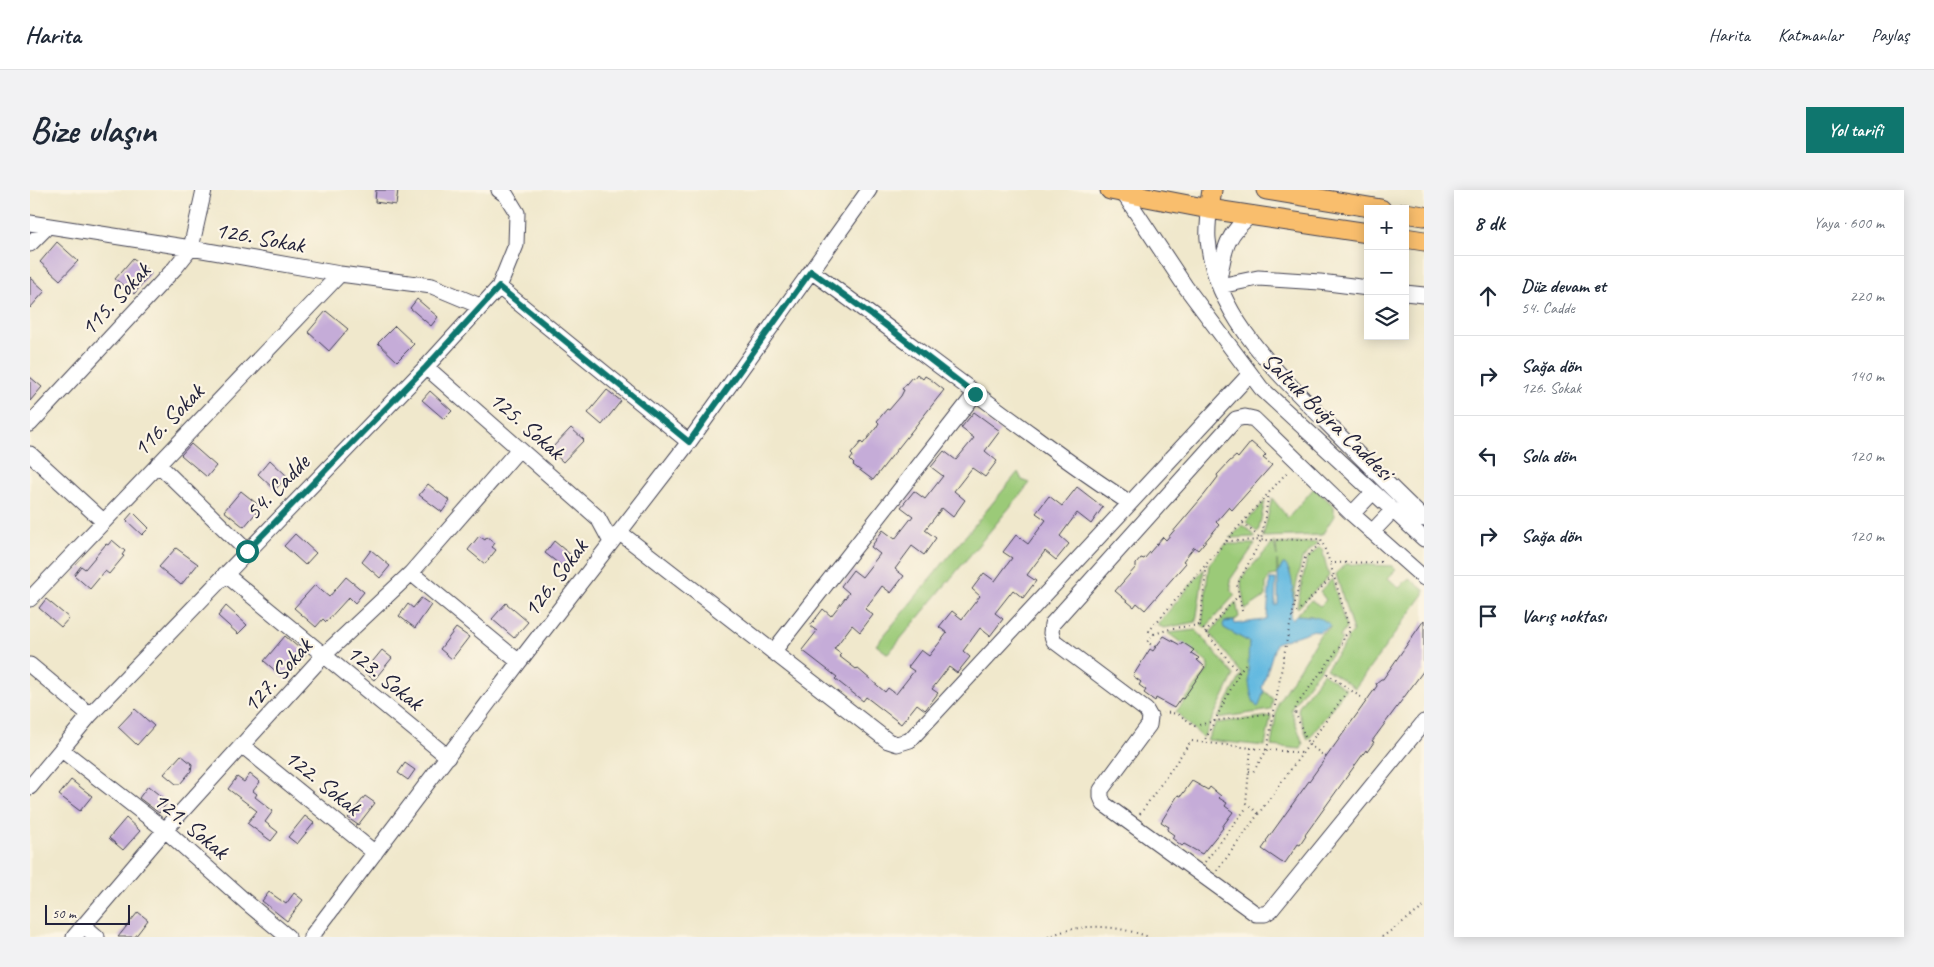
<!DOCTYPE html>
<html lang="tr">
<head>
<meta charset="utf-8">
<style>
	:root { --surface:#fff; --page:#f2f2f3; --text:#1f2937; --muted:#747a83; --line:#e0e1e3; --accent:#0f766e }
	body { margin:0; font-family:Caveat,sans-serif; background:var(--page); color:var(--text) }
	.controls { position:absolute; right:15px; top:15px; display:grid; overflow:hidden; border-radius:0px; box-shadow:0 2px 12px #0003 }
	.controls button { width:45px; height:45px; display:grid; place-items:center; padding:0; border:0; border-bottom:1px solid var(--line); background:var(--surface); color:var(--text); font:25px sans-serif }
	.scale { position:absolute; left:15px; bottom:12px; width:85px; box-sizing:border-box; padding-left:5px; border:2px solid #22223b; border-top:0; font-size:14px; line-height:18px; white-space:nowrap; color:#22223b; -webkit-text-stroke:4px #fcf5e5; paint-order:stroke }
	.stop { position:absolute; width:15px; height:15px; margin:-11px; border:4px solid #0f766e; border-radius:50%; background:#fff }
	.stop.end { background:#0f766e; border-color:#fff; box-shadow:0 1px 5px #0008 }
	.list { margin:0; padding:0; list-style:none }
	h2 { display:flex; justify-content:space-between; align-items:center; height:65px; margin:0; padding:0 20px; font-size:21px }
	h2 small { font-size:16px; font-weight:400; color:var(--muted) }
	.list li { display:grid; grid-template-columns:32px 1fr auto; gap:15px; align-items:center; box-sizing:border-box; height:80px; padding:0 20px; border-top:1px solid var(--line) }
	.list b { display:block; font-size:19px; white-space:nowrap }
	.list p { margin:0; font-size:16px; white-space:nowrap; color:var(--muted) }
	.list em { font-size:16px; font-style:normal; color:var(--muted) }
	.icon { flex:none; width:28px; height:28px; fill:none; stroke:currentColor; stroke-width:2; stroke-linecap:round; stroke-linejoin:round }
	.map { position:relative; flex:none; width:1394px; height:747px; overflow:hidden; border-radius:0px }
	header { display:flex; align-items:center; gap:30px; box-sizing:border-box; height:70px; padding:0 25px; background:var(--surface); border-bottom:1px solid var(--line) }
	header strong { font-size:24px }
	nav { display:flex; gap:28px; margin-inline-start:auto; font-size:18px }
	.intro { display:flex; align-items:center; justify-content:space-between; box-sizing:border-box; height:120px; padding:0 30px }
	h1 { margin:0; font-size:35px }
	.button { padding:12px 22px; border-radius:0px; background:var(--accent); color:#fff; font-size:18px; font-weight:700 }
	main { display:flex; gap:30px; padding:0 30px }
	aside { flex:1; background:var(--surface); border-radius:0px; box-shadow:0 2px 12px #0003 }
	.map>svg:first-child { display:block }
	.green { fill:#9bca78; stroke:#5e765a }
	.water { fill:#64b9e0; stroke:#436e8e }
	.building { fill:#c5acd8 }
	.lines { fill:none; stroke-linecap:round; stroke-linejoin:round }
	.minor-casing { stroke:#414051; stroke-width:17 }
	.major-casing { stroke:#414051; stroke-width:21 }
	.path { stroke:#414051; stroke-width:2; stroke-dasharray:1 4; stroke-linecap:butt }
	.minor { stroke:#fff; stroke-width:15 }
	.major { stroke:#f9be6d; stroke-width:19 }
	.route { stroke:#0f766e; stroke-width:6 }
	.labels { text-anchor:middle; stroke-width:4.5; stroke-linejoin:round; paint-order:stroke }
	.street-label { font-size:24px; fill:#22223b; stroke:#fcf5e5 }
</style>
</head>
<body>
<header>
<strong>Harita</strong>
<nav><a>Harita</a><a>Katmanlar</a><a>Paylaş</a></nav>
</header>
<div class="intro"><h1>Bize ulaşın</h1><a class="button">Yol tarifi</a></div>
<main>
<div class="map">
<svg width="1394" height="747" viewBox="0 0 1394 747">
	<rect width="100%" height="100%" fill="#fcf5e5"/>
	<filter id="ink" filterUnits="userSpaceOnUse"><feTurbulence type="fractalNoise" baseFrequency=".02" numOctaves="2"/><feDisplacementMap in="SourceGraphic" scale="10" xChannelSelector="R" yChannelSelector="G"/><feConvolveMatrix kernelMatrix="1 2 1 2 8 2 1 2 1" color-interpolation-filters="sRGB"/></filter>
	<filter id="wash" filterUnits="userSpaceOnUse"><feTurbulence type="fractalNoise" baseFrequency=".0096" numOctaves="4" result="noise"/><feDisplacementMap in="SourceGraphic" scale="20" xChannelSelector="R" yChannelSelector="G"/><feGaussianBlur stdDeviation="1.12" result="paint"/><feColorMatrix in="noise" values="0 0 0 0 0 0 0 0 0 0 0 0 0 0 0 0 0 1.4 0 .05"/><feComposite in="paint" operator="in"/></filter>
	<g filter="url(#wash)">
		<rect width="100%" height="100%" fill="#f0e8cc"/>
		<path class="green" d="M988,282L992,290L1000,293L858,464L846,455Z
			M1284,298L1304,316V326L1292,345L1233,347L1242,308L1258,328Z
			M1235,311L1228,343L1216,332Z
			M1213,335L1226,347L1200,348Z
			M1244,352L1247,366L1246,354L1288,352L1272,369L1262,415L1260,382L1253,374L1248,383L1247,370V385L1240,386L1236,393V406L1215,420L1211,394L1212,387Z
			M1196,354H1225L1200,390L1202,402L1205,405L1175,438L1172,435L1179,374Z
			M1289,357L1292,359L1299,386L1268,418L1267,416L1277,369Z
			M1315,374L1362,376L1366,380L1358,388L1369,398L1379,388L1394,400V404L1325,498L1296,479L1318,450L1316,449L1323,442L1306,384Z
			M1174,379L1166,432L1134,438L1127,435Z
			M1302,389L1316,438L1310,447L1312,450L1263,515L1261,520L1273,554L1271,559L1241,556L1248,512L1291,443L1300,438L1282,426L1266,425L1281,410L1290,416L1296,410L1290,402Z
			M1206,412L1209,427L1204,431H1197L1194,438L1219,452V486L1224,513L1229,515L1234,501L1243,509L1241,520L1188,528L1212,484L1180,443Z
			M1166,440L1204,485L1173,548L1146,522L1178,480V473L1138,443Z
			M1293,483L1316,499L1278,550L1268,521L1269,516Z
			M1241,526L1235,556L1177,550L1186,533Z"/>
		<path class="water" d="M1253,374H1255C1265,387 1264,411 1260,426L1262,429L1266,425C1279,426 1292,426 1301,436L1288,442L1284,440L1246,453L1232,498L1234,501L1229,516L1227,517C1216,504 1218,469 1219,452L1194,438L1193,435L1194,432L1204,431L1205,434L1233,430L1237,428L1240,389H1246L1245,416L1248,414V383Z"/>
		<g id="blocks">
			<path class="building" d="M346,0H368L366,15L345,12Z
				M27,52L48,71L30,90L10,72Z
				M103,68L121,83L104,104L85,89Z
				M0,87L15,101L0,118Z
				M387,109L408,127L401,136L380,118Z
				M296,121L318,139L299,161L278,142Z
				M365,136L384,154L367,171L348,153Z
				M887,184L893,189L895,186L900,189L914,200L843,290L823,275L824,274L820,270L823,266L821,264L831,252L833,254L846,238L849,233L847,231L857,219L859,220L871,206L874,200L872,199L882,187L884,188Z
				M0,187L12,197L0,211Z
				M577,200L591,211L572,235L558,223Z
				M400,201L422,221L414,229L392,210Z
				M944,222L970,241L955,261L967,271L955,287L942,278L924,301L935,310L923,327L912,318L895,340L906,348L894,365L882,356L865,379L874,386L861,403L852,396L835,419L843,425L830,442L822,435L804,459L811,464L809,466L826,479L827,478L855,502L858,498L866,504L884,481L878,477L891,460L899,466L917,443L909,437L922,421L932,429L950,406L942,399L954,383L965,391L982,368L973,362L986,345L998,354L1016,330L1006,323L1019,306L1032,316L1047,297L1073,317L1061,334L1047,323L1030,346L1039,354L1026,370L1015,361L997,385L1006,391L993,408L983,400L965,423L973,429L960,446L950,438L933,461L940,467L927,483L919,477L902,499L908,503L896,519L895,520L887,514L871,534L836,507L833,511L805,489L807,487L772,460L787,441L780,436L793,419L801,426L819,403L811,396L823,380L832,387L850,364L841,357L853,340L865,349L883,326L871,317L884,301L895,309L913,286L901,277L914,261L926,270L944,248L931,238Z
				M541,238L554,250L533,272L520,260Z
				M1221,252L1236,265L1233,268L1242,275L1202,320L1199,317L1186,332L1189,335L1168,360L1164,357L1153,371L1156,373L1115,420L1107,413L1104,417L1085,401L1106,377V374L1111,368L1114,369L1133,347L1136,350L1175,304L1188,287L1187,285L1199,272L1206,266L1208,268Z
				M161,254L186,276L177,287L151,265Z
				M240,270L257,286L245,300L228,284Z
				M398,294L420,311L412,322L389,305Z
				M211,301L231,317L214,337L194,321Z
				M103,322L119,338L112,345L96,330Z
				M265,344L286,363L275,375L254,356Z
				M449,346L455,350L457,347L465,353L462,357L466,360L455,374L438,360Z
				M82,350L95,361L92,365L94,366L79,384L75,381L60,399L44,385L51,376L55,379L76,354L78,355Z
				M524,351L542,366L533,377L515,363Z
				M146,358L168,374L151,395L129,377Z
				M341,360L360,376L350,388L332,372Z
				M316,387L334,402L325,413L319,407L296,432L293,429L286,437L264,418L285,395L299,407Z
				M391,408L401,415L385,438L369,426L378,414L383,418Z
				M16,409L39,428L31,437L9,418Z
				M476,413L498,432L484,448L462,429Z
				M196,416L217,435L208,444L188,426Z
				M1394,430V480L1342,551L1344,552L1337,562L1336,560L1275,645L1276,646L1270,655L1268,654L1255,673L1251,672L1232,659L1237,652L1236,651L1330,520L1347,496L1346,493L1351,489H1353Z
				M426,438L439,447L422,469L410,459Z
				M255,446L276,464L255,489L234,471Z
				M1134,446L1150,455L1152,452L1164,460L1161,463L1169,468L1167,470L1175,477L1153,509L1151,508L1144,518L1126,508L1125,511L1114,503L1116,500L1109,495L1111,492L1103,486L1120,459L1123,461Z
				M352,460L362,468L344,490L334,482Z
				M105,519L124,536L107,555L88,537Z
				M151,565L162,574L161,581L150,594H146L134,584Z
				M375,573L385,580L378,590L368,583Z
				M220,584L230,592L223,601L227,604L225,607L243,621L235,632L248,642L241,651L217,633L227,621L198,599L207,587L214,592Z
				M41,590L62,606L50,621L29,605Z
				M1162,591L1178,600L1180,597L1191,606L1189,608L1197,613L1195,616L1203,622L1192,637L1193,638L1172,664L1154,654L1152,656L1142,648L1144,645L1137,640L1139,637L1131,632L1148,605L1151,606Z
				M118,596L138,612L129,623L109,608Z
				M335,606L345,613L328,635L318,628Z
				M275,626L284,633L267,654L258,647Z
				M96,628L110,641L93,660L79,648Z
				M239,702L256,714L264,703L273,710L257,731L232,711Z
				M108,722L118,730L105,747H88Z"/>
		</g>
	</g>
	<g filter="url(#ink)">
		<use href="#blocks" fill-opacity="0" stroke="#414051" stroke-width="1"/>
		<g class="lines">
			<g class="minor-casing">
				<path id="minor" d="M1094,4L1155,96L1231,198L1394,349
					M1179,19C1179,29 1177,39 1178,49C1184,125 1247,182 1297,233C1329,265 1361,298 1394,329
					M0,33L161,58L310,84L402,96L450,116
					M0,54L17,37
					M781,81C856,135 929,192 1004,246C1035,269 1067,292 1100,313
					M1189,90C1194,60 1196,43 1223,24
					M1190,96L1228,88L1290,92L1338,98
					M1375,103L1394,105
					M396,177L568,328L581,352
					M0,234L145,78L161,58L174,0
					M659,252L839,0
					M0,264L73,331
					M128,274L217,361
					M1322,324L1343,302
					M589,342L858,551L867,554L880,550L1220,184
					M1342,342L1363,320
					M381,383L489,472
					M195,384L418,567
					M1394,388L1322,324L1224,229L1215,227L1206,229L1022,434L1021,443L1024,451L1116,520L1120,527L1119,535L1071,600V607L1074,614L1226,724H1235L1241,720L1394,532
					M0,409L310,84
					M743,462L945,204
					M0,475L60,525
					M213,556L345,663
					M32,560L135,640L216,712L258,747
					M0,597L60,525L396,177L469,97L486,55L487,23L476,5L469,0
					M54,736L67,747
					M44,747L135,640L293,466L381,383L489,259
					M281,747L489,472L659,252L469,97"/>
			</g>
			<g class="major-casing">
				<path id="major" d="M1080,0L1179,19L1338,43
					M1236,0L1351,19
					M1179,19L1182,0
					M1375,23L1394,26
					M1375,48L1394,51"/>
			</g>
			<path class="path" d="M1213,333L1230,348
				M1196,351L1259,280
				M1212,421L1207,395L1231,350L1239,303
				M1263,426L1303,386
				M1170,435L1209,483L1174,552
				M1175,443L1209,405
				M1124,444L1143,438L1170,435L1177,373
				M1125,457L1117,452L1124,444L1119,441L1196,351L1291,349L1300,373L1355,372
				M1293,481L1332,508
				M1209,483L1215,474
				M1133,523C1146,521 1155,528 1165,536L1184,531L1243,523
				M1296,567L1278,554L1265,522L1266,516L1314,451L1313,448L1320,441L1300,373
				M1219,581L1223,582L1237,560L1257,449L1275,368L1292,352
				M1228,623L1216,613L1221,558L1272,563
				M1110,624L1161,551L1221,558
				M1175,672L1217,617
				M1187,681L1319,499
				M1018,747C1051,732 1085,735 1119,747
				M1352,747L1394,717"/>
			<use href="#minor" class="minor"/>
			<use href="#major" class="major"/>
		</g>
	</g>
	<g class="lines" filter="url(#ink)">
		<path class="route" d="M217,361L396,177L469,97L659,252L781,81L854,134L945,204"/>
	</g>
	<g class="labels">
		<g class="street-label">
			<text transform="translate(230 47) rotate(10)" y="8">126. Sokak</text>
			<text transform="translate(85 109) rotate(-47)" y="8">115. Sokak</text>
			<text transform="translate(1298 226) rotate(44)" y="8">Saltuk Buğra Caddesi</text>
			<text transform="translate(138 230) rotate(-46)" y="8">116. Sokak</text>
			<text transform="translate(497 235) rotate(41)" y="8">125. Sokak</text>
			<text transform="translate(247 297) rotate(-46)" y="8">54. Cadde</text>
			<text transform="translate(525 388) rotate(-53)" y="8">126. Sokak</text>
			<text transform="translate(247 485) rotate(-48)" y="8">127. Sokak</text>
			<text transform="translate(355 487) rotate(39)" y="8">123. Sokak</text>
			<text transform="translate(293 592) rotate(39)" y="8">122. Sokak</text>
			<text transform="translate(161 635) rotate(40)" y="8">121. Sokak</text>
		</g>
	</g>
</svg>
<div class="controls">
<button>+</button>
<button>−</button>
<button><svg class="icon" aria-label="layers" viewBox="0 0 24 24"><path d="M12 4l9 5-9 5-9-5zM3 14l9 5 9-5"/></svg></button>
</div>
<div class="scale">50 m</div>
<div class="stop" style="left:217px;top:361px"></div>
<div class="stop end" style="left:945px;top:204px"></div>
</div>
<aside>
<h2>8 dk<small>Yaya · 600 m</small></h2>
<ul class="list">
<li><svg class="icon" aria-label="ahead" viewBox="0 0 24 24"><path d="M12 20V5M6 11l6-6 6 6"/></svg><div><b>Düz devam et</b><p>54. Cadde</p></div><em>220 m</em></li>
<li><svg class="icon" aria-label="right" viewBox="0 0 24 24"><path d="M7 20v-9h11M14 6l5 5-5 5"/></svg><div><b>Sağa dön</b><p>126. Sokak</p></div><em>140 m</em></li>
<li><svg class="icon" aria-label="left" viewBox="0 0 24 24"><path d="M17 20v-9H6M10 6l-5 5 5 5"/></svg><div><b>Sola dön</b></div><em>120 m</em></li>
<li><svg class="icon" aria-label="right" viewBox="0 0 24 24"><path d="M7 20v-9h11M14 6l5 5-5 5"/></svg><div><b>Sağa dön</b></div><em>120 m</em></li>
<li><svg class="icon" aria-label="arrive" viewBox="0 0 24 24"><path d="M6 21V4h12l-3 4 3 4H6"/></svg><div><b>Varış noktası</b></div></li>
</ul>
</aside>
</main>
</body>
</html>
